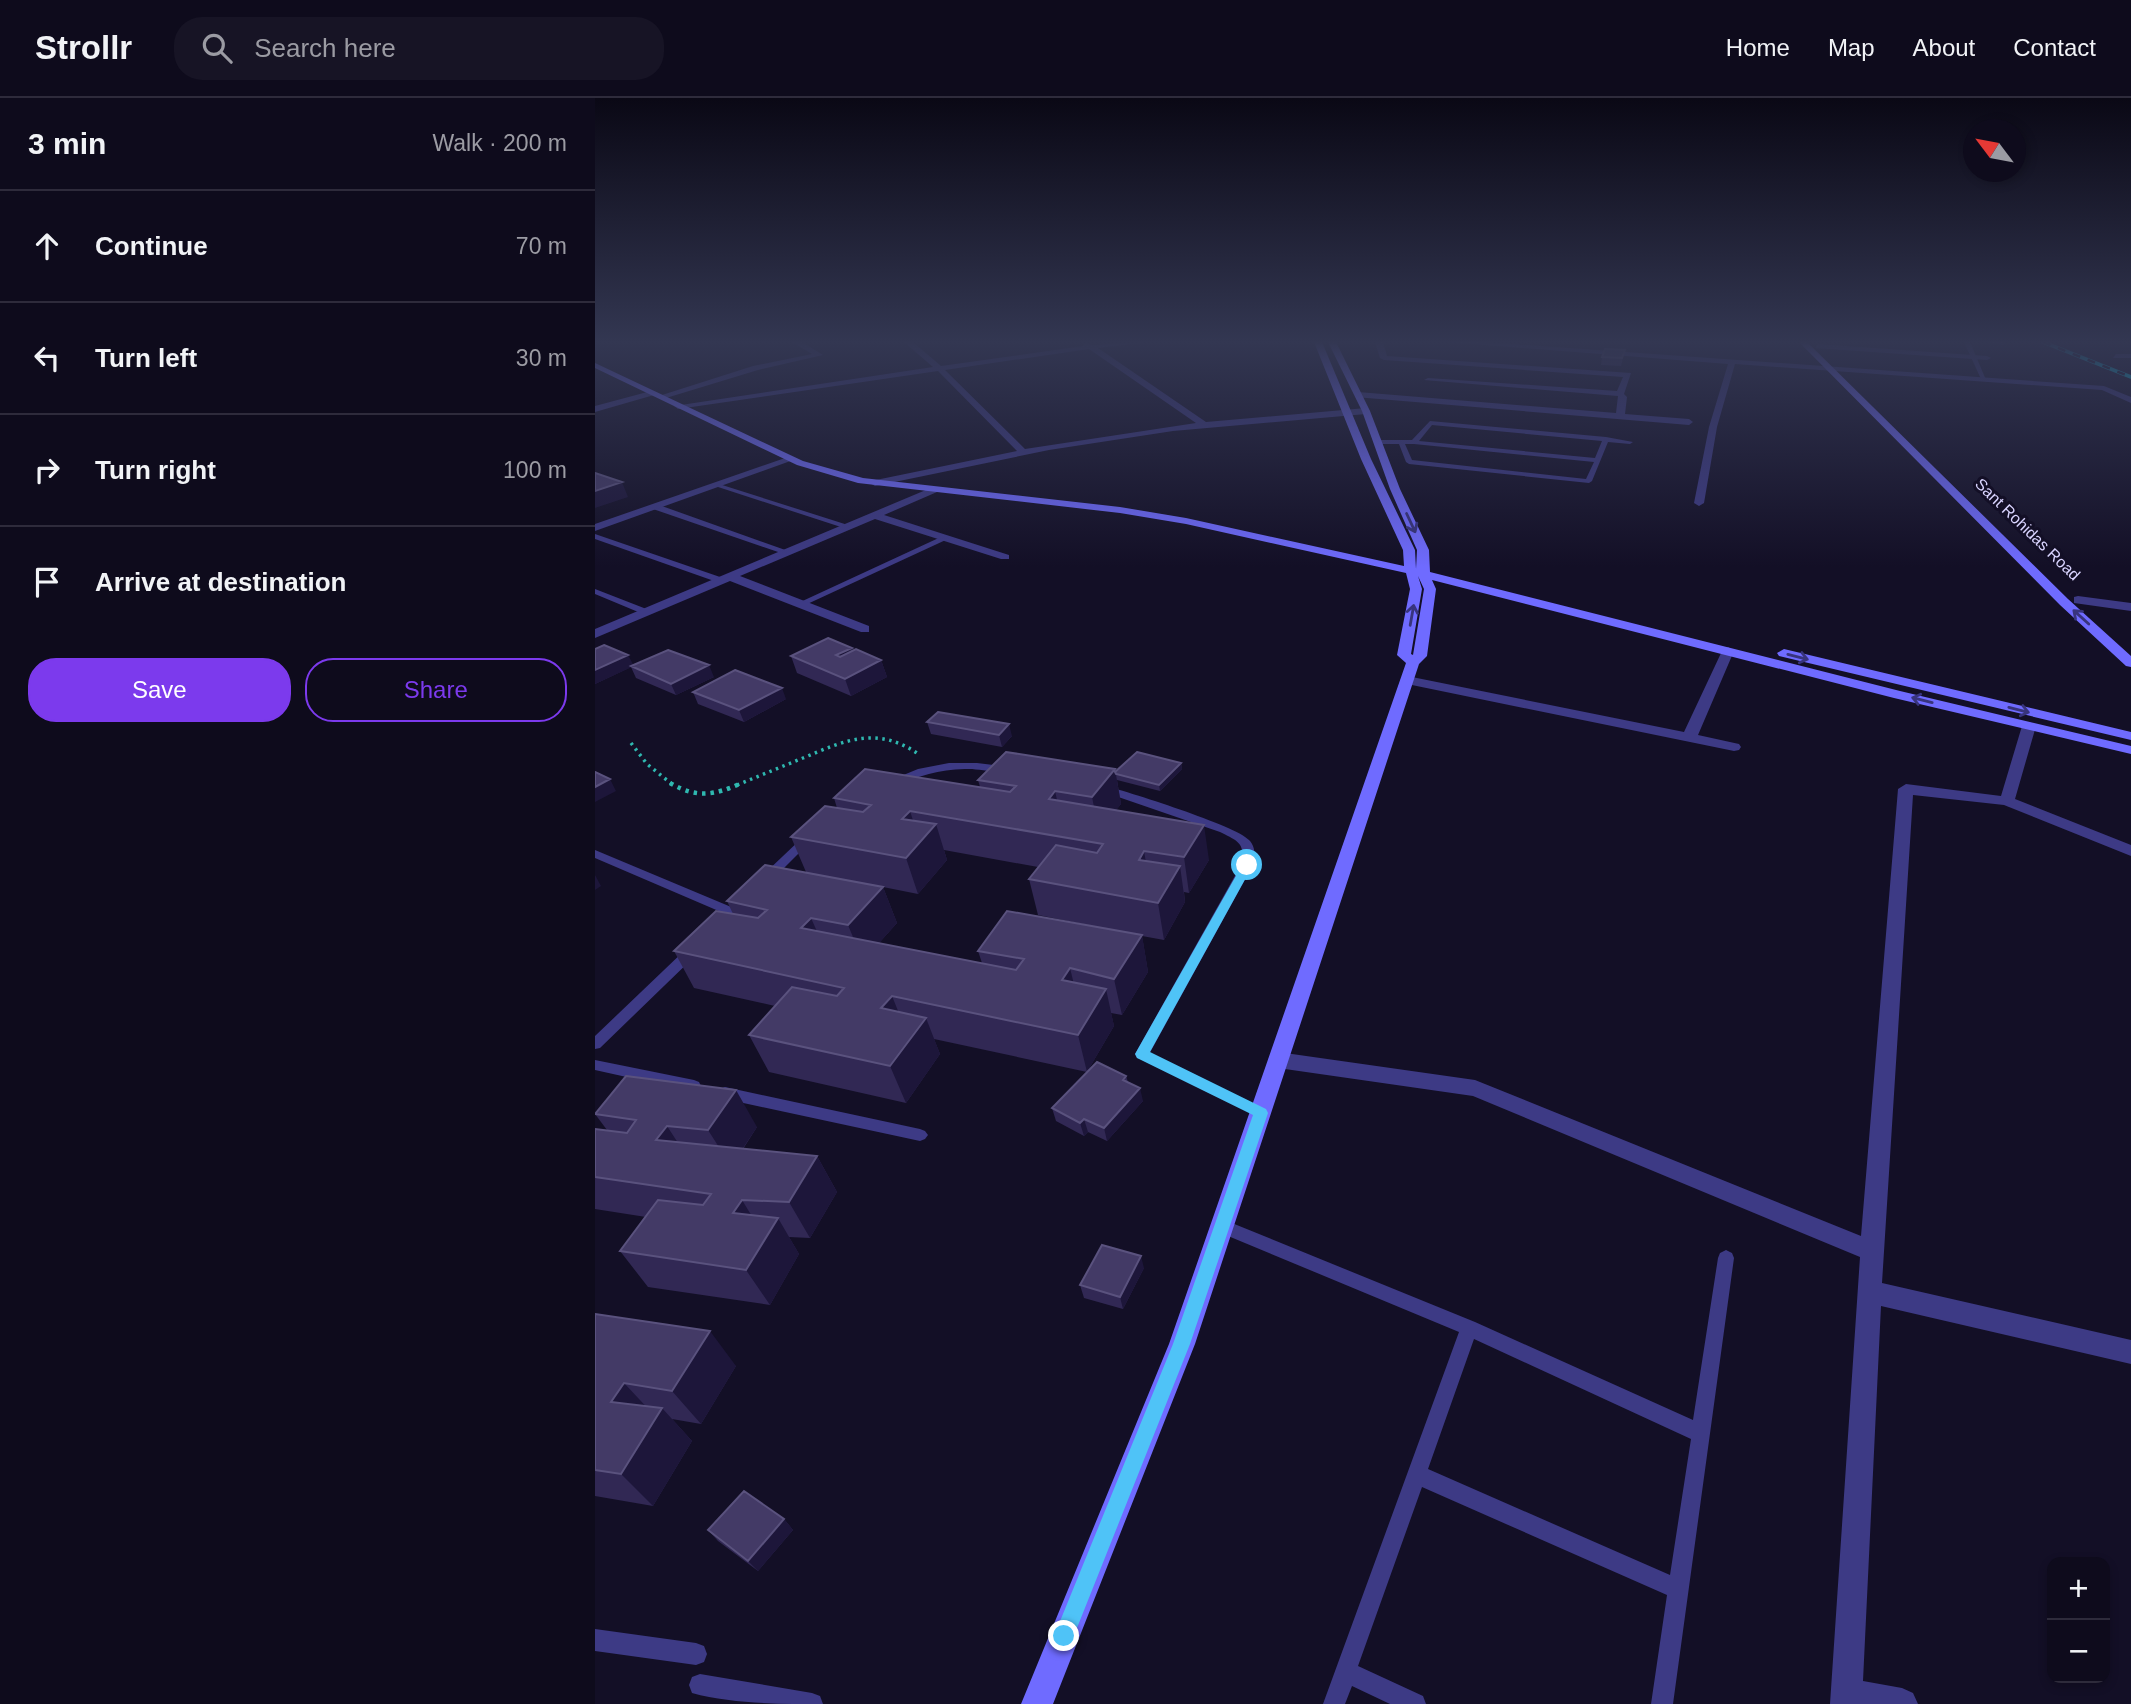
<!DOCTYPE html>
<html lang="en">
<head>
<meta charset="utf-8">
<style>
	:root { --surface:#0e0b1c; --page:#171425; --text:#f1f3f6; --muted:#9b9ba3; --line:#2e2b3b; --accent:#7c3aed }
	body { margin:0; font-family:Arial,sans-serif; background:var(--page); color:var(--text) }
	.controls { position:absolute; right:21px; bottom:21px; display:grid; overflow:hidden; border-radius:14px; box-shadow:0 4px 10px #0003 }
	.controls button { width:63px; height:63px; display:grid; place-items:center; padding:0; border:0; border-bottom:2px solid var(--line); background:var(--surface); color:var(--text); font:35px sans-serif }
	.compass { position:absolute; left:1368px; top:21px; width:63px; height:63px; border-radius:50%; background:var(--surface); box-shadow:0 4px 10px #0003; rotate:302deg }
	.stop { position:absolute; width:21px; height:21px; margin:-16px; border:5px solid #4fc3f7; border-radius:50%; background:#fff }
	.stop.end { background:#4fc3f7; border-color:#fff; box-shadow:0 2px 7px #0008 }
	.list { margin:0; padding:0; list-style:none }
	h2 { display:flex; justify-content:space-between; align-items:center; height:91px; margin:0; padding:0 28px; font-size:30px }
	h2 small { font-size:23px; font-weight:400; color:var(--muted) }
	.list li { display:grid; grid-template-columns:46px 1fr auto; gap:21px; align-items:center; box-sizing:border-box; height:112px; padding:0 28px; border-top:2px solid var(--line) }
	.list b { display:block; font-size:26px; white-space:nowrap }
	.list em { font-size:23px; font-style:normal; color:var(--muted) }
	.actions { display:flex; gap:14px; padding:21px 28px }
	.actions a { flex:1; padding:16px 0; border:2px solid var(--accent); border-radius:28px; text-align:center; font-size:24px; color:var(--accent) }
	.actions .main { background:var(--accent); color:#fff }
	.icon { flex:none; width:38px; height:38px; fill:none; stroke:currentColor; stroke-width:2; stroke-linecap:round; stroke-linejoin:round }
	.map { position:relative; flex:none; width:1536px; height:1606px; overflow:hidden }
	header { display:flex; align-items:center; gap:42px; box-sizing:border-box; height:98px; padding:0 35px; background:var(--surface); border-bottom:2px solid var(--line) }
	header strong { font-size:33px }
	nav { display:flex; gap:38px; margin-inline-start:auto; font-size:24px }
	.search { width:490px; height:63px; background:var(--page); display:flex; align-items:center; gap:18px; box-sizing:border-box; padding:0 24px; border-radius:28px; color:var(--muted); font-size:26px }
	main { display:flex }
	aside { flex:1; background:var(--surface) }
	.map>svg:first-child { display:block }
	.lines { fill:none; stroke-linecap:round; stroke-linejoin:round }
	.path-far2 { stroke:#2fb8b0; stroke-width:3.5; stroke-dasharray:2.5 4.5; stroke-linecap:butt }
	.path-far1 { stroke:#2fb8b0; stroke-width:4.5; stroke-dasharray:3.5 5; stroke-linecap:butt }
	.path { stroke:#2fb8b0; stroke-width:5; stroke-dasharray:4.5 7; stroke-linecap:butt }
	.lane { fill:#3d3a85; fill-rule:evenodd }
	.street { fill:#3d3a85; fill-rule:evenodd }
	.secondary { fill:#6f6bff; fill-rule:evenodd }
	.rail-casing { stroke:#00e5ff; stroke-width:3.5 }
	.rail { stroke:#130f26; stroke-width:2.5; stroke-dasharray:8; stroke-linecap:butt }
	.wall { fill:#312854; fill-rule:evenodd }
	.shaded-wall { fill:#1d163a }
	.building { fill:#433a66; stroke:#5a527e; stroke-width:2 }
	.oneway { stroke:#38347d }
	.route { fill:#4fc3f7 }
	.labels { text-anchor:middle; stroke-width:6; stroke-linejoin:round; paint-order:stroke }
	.far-street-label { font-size:16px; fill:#d9d4ff; stroke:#130f26 }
</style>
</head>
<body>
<header>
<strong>Strollr</strong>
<div class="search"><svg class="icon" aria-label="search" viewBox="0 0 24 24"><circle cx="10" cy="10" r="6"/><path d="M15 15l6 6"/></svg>Search here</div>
<nav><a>Home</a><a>Map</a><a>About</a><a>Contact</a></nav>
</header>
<main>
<aside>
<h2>3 min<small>Walk · 200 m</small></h2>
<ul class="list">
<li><svg class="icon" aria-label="ahead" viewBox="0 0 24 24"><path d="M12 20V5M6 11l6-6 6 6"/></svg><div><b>Continue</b></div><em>70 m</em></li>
<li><svg class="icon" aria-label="left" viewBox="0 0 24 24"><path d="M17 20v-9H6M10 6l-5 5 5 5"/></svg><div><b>Turn left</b></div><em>30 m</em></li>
<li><svg class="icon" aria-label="right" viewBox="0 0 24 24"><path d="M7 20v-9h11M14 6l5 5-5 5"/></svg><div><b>Turn right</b></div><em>100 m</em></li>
<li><svg class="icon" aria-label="arrive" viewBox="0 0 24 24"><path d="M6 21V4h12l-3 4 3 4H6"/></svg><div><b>Arrive at destination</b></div></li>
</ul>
<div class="actions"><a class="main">Save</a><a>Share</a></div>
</aside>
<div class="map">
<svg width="1536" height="1606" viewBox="0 0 1536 1606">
	<rect width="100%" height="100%" fill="#130f26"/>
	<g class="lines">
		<path class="path-far2" d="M36,645L52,666L78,687
			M142,687C164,678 186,669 208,660C251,642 282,627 325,657"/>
		<path class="path-far1" d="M75,685C103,701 119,697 147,685"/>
		<path class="path" d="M563,964L647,1005"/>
		<path class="lane" d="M1369,244H1375L1391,282L1386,281Z
			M1392,244H1410L1411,245L1408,247Z
			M835,323L1011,339L1038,344L1035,346L1013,344L997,383L994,385L814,366L811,364L804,346H782L779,344L782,342H817ZM837,327L1007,343L1000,360L824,343ZM810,346H819L999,364L991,381L817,362Z
			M120,386H124L256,428L249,430L120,388Z
			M58,407H64L196,454L189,456L58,411Z
			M0,436L128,480L129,482L122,484L0,441Z
			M348,438L355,440L208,508L201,506Z
			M0,491L54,512L55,514L48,516L0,496Z
			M354,665H382L415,669L416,671C407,677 386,671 374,671C346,670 325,679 299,686L294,683L323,671Z
			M507,687C531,693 642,728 654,742C661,749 660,758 658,767L552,960L547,961L542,960L540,956L646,767C651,745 643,743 625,734L503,692L502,690Z
			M211,738L215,740L217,742L176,783H168L166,780L168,777L207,740Z
			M0,752L141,811L143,814L141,817H133L0,760Z
			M96,850L101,851L102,854L101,857L5,950L0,951V938L91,851Z
			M0,962L99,982L104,984L106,988L104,992L99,994L0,972Z
			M130,989L325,1031L330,1033L333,1037L330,1041L325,1043L130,1001L125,999L123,995L125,991Z
			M627,1121L880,1224L1098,1322L1123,1160L1125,1155L1131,1152L1137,1155L1139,1160L1078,1606H1056L1072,1497L827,1389L763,1568L828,1598L831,1606H795L757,1588L750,1606H728L864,1234L621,1133L619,1128L621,1123ZM879,1241L1096,1341L1075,1477L833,1371Z
			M0,1531L101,1545L109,1548L112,1556L109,1564L101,1567L0,1553Z
			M105,1576L217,1595L225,1598L228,1606C186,1606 137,1606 97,1595L94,1587L97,1579Z"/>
		<path class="street" d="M197,244H207L228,257L163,272L71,300L67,297L158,268L217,256Z
			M309,244H318L346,268L488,248L490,244L497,247L553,244L503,250L611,324L771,310L775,313L771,316L578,333L454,352L280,388L275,385L276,383L422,353L343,273L83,311L79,308L338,269ZM494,251L601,325L430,351L350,272Z
			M780,244H788L792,258L1036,275L1029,296L1032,299L1030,316L1094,321L1098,324L1094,327L760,299L763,294L1021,315L1023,298L829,282L833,280L1022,293L1028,279L789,262L785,260Z
			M852,244H889L1509,288L1536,299V305L1507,292L1140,266L1122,329L1109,405L1104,408L1099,405L1114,329L1133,266Z
			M1223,246L1392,258L1396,260L1392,262L1220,250Z
			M1521,256H1536V260H1518Z
			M56,293L59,297L0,314V308Z
			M193,359L201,361L0,433V426Z
			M338,389L342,390V394L289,417L414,457V461H406L280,421L145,478L274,528V534H266L135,483L0,540V531Z
			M1483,498L1536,505V513L1479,505V499Z
			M1133,549L1139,553L1103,637L1144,646L1146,649L1144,652L1139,653L812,586L805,582L812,578L1089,634L1127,553Z
			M1434,624L1441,628L1420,701L1536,747V758L1409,707L1318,697L1287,1185L1536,1242V1266L1286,1208L1268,1583L1307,1590L1318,1595L1323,1606H1235L1265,1159L878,998L683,970L676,968L673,962L676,956L683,954L880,982L1266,1138L1303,691L1311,686L1406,698L1427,628Z"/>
		<path class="secondary" d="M719,244H727L776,361L820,452L821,471L822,452L795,391L767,313L733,244H741L775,313L805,391L834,452L835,474L1305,593L1536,648V656L1299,600L837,482L841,491L832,558L824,566L600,1246L458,1606H426L574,1246L811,565L802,557L815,491L811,475L591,426L525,415L263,385L202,367L0,270V265L208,363L268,380L525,409L591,420L809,468L808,452L766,361ZM823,478L829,491L818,557L816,556L827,491Z
			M1204,244H1212L1473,501L1536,558V569L1531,568L1465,507Z
			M1189,551L1536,634V642L1184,558L1182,555Z"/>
		<g class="rail-casing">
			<path id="rail" d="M1448,244L1536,279"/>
		</g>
		<use href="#rail" class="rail"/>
	</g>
	<path class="wall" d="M1030,252L1026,268L1006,267L1007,259Z
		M257,550L258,553L286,562L292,579L256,598L202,575L196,558Z
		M0,551L38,567L119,579L81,597L41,580L36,569L0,586Z
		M98,594L191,601L149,624L103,606Z
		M332,624L417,638L407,649L336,636Z
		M586,665L587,671L565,693L522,682L526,706L521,712L614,762L594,795L589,794L590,804L569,842L547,838L553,874L527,917L516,915L519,928L492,974L339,941L345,956L311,1005L174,974L154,937L180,908L99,890L79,853L138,816L132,803L211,774L196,739L242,710L239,700L385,689L383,682L520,671V674ZM349,752L443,769L434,781L443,817L538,836L383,853L387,865L284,845L302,825L288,789L323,796L352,762Z
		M531,978L533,984L548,1003L512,1043L493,1034L489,1038L461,1023L457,1010Z
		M0,1016L162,1029L148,1051L222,1058L242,1094L215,1140L194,1139L204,1156L175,1207L53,1189L25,1153L51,1119L0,1111V1031L12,1032Z
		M549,1170L528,1211L489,1200L485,1187Z
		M0,1216L141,1268L106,1326L77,1321L97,1343L58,1408L0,1398Z
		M189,1421L198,1432L163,1473L123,1443L113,1432Z"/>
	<path class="shaded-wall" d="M27,384L33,399L0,410V393Z
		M257,550L262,567L241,557Z
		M33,557L39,568L0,586V572Z
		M286,562L292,579L256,598L250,581Z
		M114,567L119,579L81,597L76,586Z
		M187,590L191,601L149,624L144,612Z
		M414,626L417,638L407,649L404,637Z
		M586,665L587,671L565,693L564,687Z
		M520,671L526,706L504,734L497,699Z
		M15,681L21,693L0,704V689Z
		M460,693L468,728L454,701Z
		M315,713L325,744L341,726L352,762L323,796L311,760L307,721Z
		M609,727L614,762L594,795L589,759Z
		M549,753L555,788L544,762Z
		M585,768L590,804L569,842L563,805Z
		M0,777L6,788L0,792Z
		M288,789L302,825L268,863L253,827Z
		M216,820L232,856L206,830Z
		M547,837L553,874L527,917L519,881Z
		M475,870L484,907L467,882Z
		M511,891L519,928L492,974L483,937Z
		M297,898L312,935L286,910Z
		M331,920L345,956L311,1005L295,968Z
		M545,990L548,1003L512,1043L509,1030Z
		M141,992L162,1029L136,1068L113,1032Z
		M489,1021L493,1034L489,1038L485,1025Z
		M72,1028L96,1065L61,1042Z
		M222,1058L242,1094L215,1140L194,1104Z
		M147,1102L169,1138L138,1115Z
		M183,1120L204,1156L175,1207L151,1172Z
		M546,1158L549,1170L528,1211L525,1199Z
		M115,1233L141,1268L106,1326L77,1293Z
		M29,1285L60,1318L16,1304Z
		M67,1310L97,1343L58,1408L26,1376Z
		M189,1421L198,1432L163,1473L153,1463Z"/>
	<path class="building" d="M1010,251L1030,252L1027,260L1007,259Z
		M0,375L27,384L0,393Z
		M233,540L257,550L241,557L245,559L261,551L286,562L250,581L196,558Z
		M9,547L33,557L0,572V551Z
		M73,552L114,567L76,586L36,568Z
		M140,572L187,590L144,612L98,594Z
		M343,614L414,626L404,637L332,624Z
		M411,654L520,671L497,699L460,693L454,701L609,727L589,759L549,753L544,762L585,768L563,805L434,781L461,747L502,755L508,746L315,713L307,721L341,726L311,760L196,739L230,708L268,714L276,707L239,700L270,671L415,694L421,688L383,682Z
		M542,654L586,665L564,687L521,676L520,674Z
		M0,674L15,681L0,689Z
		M170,767L288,789L253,827L216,820L206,830L421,872L429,861L383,853L412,813L547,837L519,881L475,870L467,882L511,891L483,937L297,898L286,910L331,920L295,968L154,937L197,889L242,898L249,890L79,853L121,813L163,820L172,812L132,803Z
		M502,964L531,978L528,982L545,990L509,1030L489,1021L485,1025L457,1010Z
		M31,978L141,992L113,1032L72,1028L61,1042L222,1058L194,1104L147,1102L138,1115L183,1120L151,1172L25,1153L63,1102L108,1107L116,1096L0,1079V1031L32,1035L41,1022L0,1016Z
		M507,1147L546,1158L525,1199L485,1187Z
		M0,1216L115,1233L77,1293L29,1285L16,1304L67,1310L26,1376L0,1372Z
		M149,1393L189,1421L153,1463L113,1432Z"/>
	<defs><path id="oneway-shaft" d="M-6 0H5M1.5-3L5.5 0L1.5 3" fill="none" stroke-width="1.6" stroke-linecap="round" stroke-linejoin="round" transform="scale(1.75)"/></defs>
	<g class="oneway">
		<use href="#oneway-shaft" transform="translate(816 425) rotate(65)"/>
		<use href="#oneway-shaft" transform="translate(817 517) rotate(-80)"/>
		<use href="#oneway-shaft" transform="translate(1486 519) rotate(-138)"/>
		<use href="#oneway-shaft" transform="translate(1203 559) rotate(14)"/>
		<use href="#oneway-shaft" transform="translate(1327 602) rotate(-166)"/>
		<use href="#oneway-shaft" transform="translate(1424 612) rotate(14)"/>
	</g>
	<linearGradient id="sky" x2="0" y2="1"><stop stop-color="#0a0815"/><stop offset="0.52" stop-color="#333752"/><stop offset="1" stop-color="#333752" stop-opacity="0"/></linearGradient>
	<rect width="1536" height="469" fill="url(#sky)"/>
	<path class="route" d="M652,764L658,767L555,954L671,1011L673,1015L595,1246L476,1545L469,1548L462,1545L459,1538L578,1246L658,1017L542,960L540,956L647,767Z"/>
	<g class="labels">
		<g class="far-street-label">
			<text transform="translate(1433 431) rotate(44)" y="6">Sant Rohidas Road</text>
		</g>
	</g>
</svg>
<div class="controls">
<button>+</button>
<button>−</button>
</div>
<svg class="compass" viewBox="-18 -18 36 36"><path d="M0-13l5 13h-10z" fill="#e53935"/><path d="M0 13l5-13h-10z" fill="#9b9ba3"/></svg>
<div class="stop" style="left:652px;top:767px"></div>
<div class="stop end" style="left:469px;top:1538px"></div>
</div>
</main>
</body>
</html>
